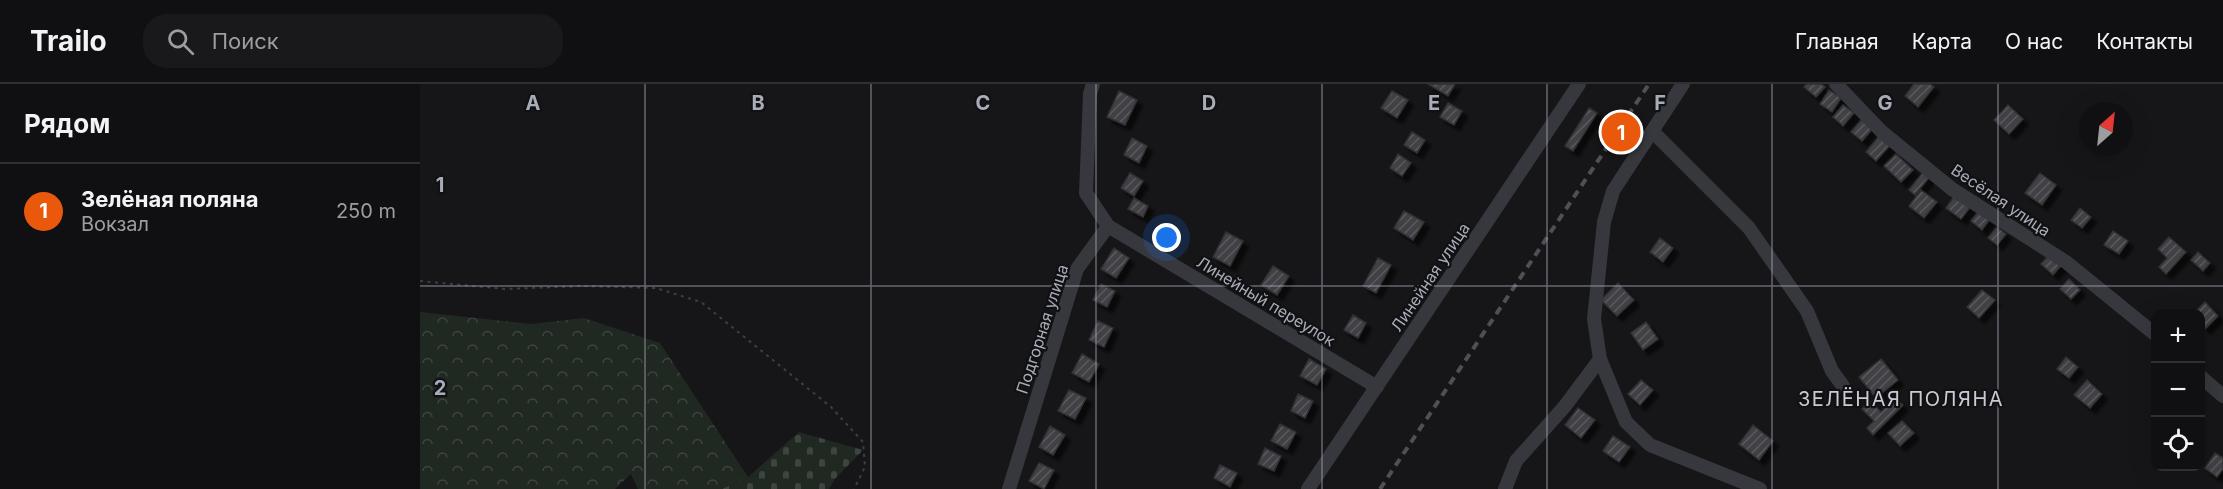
<!DOCTYPE html>
<html lang="ru">
<head>
<meta charset="utf-8">
<style>
	:root { --surface:#101012; --page:#19191b; --text:#f1f3f6; --muted:#9c9d9f; --line:#303032; --accent:#ea580c }
	body { margin:0; font-family:Inter,sans-serif; background:var(--page); color:var(--text) }
	.controls { position:absolute; right:18px; bottom:18px; display:grid; overflow:hidden; border-radius:12px; box-shadow:0 6px 24px #0002 }
	.controls button { width:54px; height:54px; display:grid; place-items:center; padding:0; border:0; border-bottom:2px solid var(--line); background:var(--surface); color:var(--text); font:30px sans-serif }
	.compass { position:absolute; left:1659px; top:18px; width:54px; height:54px; border-radius:50%; background:var(--surface); box-shadow:0 6px 24px #0002; rotate:27deg }
	.you { position:absolute; left:747px; top:154px; width:21px; height:21px; margin:-15px; border:4px solid #fff; border-radius:50%; background:#1a73e8; box-shadow:0 0 0 9px #1a73e833 }
	.badge { display:grid; place-items:center; width:39px; height:39px; border-radius:50%; background:var(--accent); color:#fff; font-size:20px; font-weight:700 }
	.pin { position:absolute; translate:-50% -50%; border:3px solid #fff; box-shadow:0 2px 6px #0006 }
	.list { margin:0; padding:0; list-style:none }
	h2 { display:flex; justify-content:space-between; align-items:center; height:78px; margin:0; padding:0 24px; font-size:26px }
	h2 small { font-size:20px; font-weight:400; color:var(--muted) }
	.list li { display:grid; grid-template-columns:39px 1fr auto; gap:18px; align-items:center; box-sizing:border-box; height:96px; padding:0 24px; border-top:2px solid var(--line) }
	.list b { display:block; font-size:22px; white-space:nowrap }
	.list p { margin:0; font-size:20px; white-space:nowrap; color:var(--muted) }
	.list em { font-size:20px; font-style:normal; color:var(--muted) }
	.icon { flex:none; width:33px; height:33px; fill:none; stroke:currentColor; stroke-width:2; stroke-linecap:round; stroke-linejoin:round }
	.map { position:relative; flex:none; width:1803px; height:405px; overflow:hidden }
	header { display:flex; align-items:center; gap:36px; box-sizing:border-box; height:84px; padding:0 30px; background:var(--surface); border-bottom:2px solid var(--line) }
	header strong { font-size:28px }
	nav { display:flex; gap:33px; margin-inline-start:auto; font-size:21px }
	.search { width:420px; height:54px; background:var(--page); display:flex; align-items:center; gap:15px; box-sizing:border-box; padding:0 21px; border-radius:24px; color:var(--muted); font-size:22px }
	main { display:flex }
	aside { flex:1; background:var(--surface) }
	.map>svg:first-child { display:block }
	.forest { fill:url(#forest-crowns) }
	.cemetery { fill:url(#cemetery-stones) }
	.building { fill:url(#building-hatch); stroke:#313034; stroke-width:1.5; filter:url(#shadow) }
	.lines { fill:none; stroke-linecap:round; stroke-linejoin:round }
	.path { stroke:#3d3f44; stroke-width:2; stroke-dasharray:3 4.5; stroke-linecap:butt }
	.minor { stroke:#37383d; stroke-width:14 }
	.rail { stroke:#4e5056; stroke-width:4; stroke-dasharray:8 6; stroke-linecap:butt }
	.grid { fill:none; stroke:#a8acb8; stroke-width:1.5; stroke-opacity:0.55 }
	.labels { text-anchor:middle; stroke-width:4.5; stroke-linejoin:round; paint-order:stroke }
	.street-label { font-size:16px; fill:#a8acb8; stroke:#111113 }
	.quarter-label { font-size:20px; letter-spacing:1.5px; fill:#c9cbd4; stroke:#111113 }
	.grid-label { font-size:20px; text-anchor:middle; font-weight:bold; fill:#a8acb8; stroke:#111113; stroke-width:4.5; stroke-linejoin:round; paint-order:stroke }
</style>
</head>
<body>
<header>
<strong>Trailo</strong>
<div class="search"><svg class="icon" aria-label="search" viewBox="0 0 24 24"><circle cx="10" cy="10" r="6"/><path d="M15 15l6 6"/></svg>Поиск</div>
<nav><a>Главная</a><a>Карта</a><a>О нас</a><a>Контакты</a></nav>
</header>
<main>
<aside>
<h2>Рядом<small></small></h2>
<ul class="list">
<li><span class="badge">1</span><div><b>Зелёная поляна</b><p>Вокзал</p></div><em>250 m</em></li>
</ul>
</aside>
<div class="map">
<svg width="1803" height="405" viewBox="0 0 1803 405">
	<defs>
		<pattern id="forest-crowns" width="20" height="18" patternUnits="userSpaceOnUse" patternTransform="scale(1.5)"><rect width="20" height="18" fill="#202822"/><path d="M2 6a3 3 0 1 1 6 0M12 15a3 3 0 1 1 6 0" fill="none" stroke="#3e4440"/></pattern>
		<pattern id="cemetery-stones" width="16" height="16" patternUnits="userSpaceOnUse" patternTransform="scale(1.5)"><rect width="16" height="16" fill="#202822"/><path d="M2 7V4a2 2 0 0 1 4 0v3zM10 15v-3a2 2 0 0 1 4 0v3z" fill="#3e4440"/></pattern>
		<pattern id="building-hatch" width="6" height="6" patternUnits="userSpaceOnUse" patternTransform="scale(1.5)"><rect width="6" height="6" fill="#414145"/><path d="M-1 1l2-2M0 6l6-6M5 7l2-2" fill="none" stroke="#5a5a5e"/></pattern>
		<filter id="shadow"><feDropShadow dx="5.5" dy="5.5" stdDeviation="1.5" flood-color="#0009"/></filter>
	</defs>
	<rect width="100%" height="100%" fill="#161618"/>
	<path class="forest" d="M0,228L111,240L164,234L240,259L328,393L302,405H218L211,390L195,405H0Z"/>
	<path class="cemetery" d="M379,348L443,366L415,395L409,405H302L328,393Z"/>
	<path class="building" d="M1008,0H1035L1028,12Z
		M1387,0H1401L1405,3L1396,13L1384,3Z
		M1494,0H1510L1514,3L1498,23L1485,12Z
		M1409,6L1421,14L1412,28L1400,20Z
		M699,7L717,16L705,41L687,33Z
		M972,7L988,16L977,34L961,24Z
		M1028,19L1042,27L1034,41L1020,33Z
		M1423,21L1434,29L1423,42L1413,33Z
		M1588,21L1603,35L1589,50L1574,36Z
		M1169,24L1177,29L1153,67L1145,62Z
		M1443,34L1454,43L1442,57L1431,48Z
		M992,48L1005,56L997,69L984,61Z
		M1461,50L1472,59L1456,77L1446,68Z
		M712,54L727,62L719,79L704,71Z
		M978,70L991,79L982,92L970,84Z
		M1476,70L1493,86L1481,98L1464,82Z
		M1505,86L1511,91L1495,111L1489,106Z
		M710,89L723,97L714,112L701,104Z
		M1620,89L1636,101L1622,121L1605,109Z
		M1501,106L1517,118L1504,134L1489,122Z
		M1535,111L1551,122L1541,135L1526,124Z
		M714,114L728,122L723,133L708,125Z
		M1660,124L1671,133L1662,144L1651,136Z
		M984,127L1004,138L993,156L974,144Z
		M1559,127L1570,135L1562,146L1551,137Z
		M1577,143L1586,150L1577,161L1568,154Z
		M1693,147L1708,157L1699,170L1684,161Z
		M806,148L823,157L810,182L793,173Z
		M1749,153L1766,168L1746,190L1739,183L1747,174L1738,165Z
		M1240,154L1253,164L1243,178L1230,168Z
		M694,164L709,174L696,194L681,185Z
		M1778,168L1790,179L1783,187L1771,176Z
		M1631,169L1643,179L1633,191L1621,180Z
		M958,174L971,181L956,209L943,202Z
		M853,182L869,192L857,211L841,201Z
		M1649,195L1660,206L1651,215L1640,205Z
		M1198,199L1214,216L1197,232L1181,216Z
		M681,200L695,207L687,223L673,216Z
		M1562,206L1575,216L1559,234L1547,223Z
		M1785,218L1798,232L1785,245L1780,240V230H1773Z
		M933,231L946,239L938,254L924,246Z
		M678,237L693,244L684,263L669,256Z
		M1226,238L1238,255L1223,266L1211,249Z
		M662,270L679,280L669,298L652,289Z
		M1646,273L1658,283L1649,294L1637,285Z
		M889,275L906,285L897,301L880,292Z
		M1461,275L1478,296L1456,314L1439,293Z
		M1221,296L1233,306L1220,321L1208,310Z
		M1667,296L1682,310L1670,324L1654,311Z
		M649,306L666,314L655,335L638,327Z
		M878,310L893,317L885,334L871,327Z
		M1475,314L1483,321L1453,351L1447,344L1454,337L1442,325L1450,317L1461,328Z
		M1158,324L1175,336L1161,354L1145,341Z
		M1482,337L1494,349L1480,362L1468,349Z
		M860,340L876,348L867,365L851,357Z
		M1333,341L1353,357L1339,376L1319,360Z
		M630,342L645,351L633,371L619,363Z
		M1193,352L1210,363L1199,378L1183,367Z
		M845,364L861,372L854,387L838,380Z
		M1795,369L1803,374V385L1797,393L1785,384Z
		M619,379L634,386L624,405L609,397Z
		M800,381L817,389L810,403L794,394Z"/>
	<g class="lines">
		<path class="path" d="M0,197L85,205L163,202L236,204L281,218L411,323L443,358L445,383L434,405"/>
		<path class="minor" d="M673,0L670,10L666,109L688,142L957,303
			M1263,0L1193,107L1184,138L1174,235L1180,275L1206,338L1230,361L1340,405
			M1416,0L1462,48L1532,105L1646,178L1736,251
			M1232,47L1329,144L1387,227L1412,287L1423,302
			M1780,292L1803,312
			M589,405L657,185L688,142
			M888,405L1159,0
			M1085,405L1096,377L1145,322L1180,275"/>
		<path class="rail" d="M960,405L1229,0"/>
	</g>
	<path class="grid" d="M225,0V405M451,0V405M676,0V405M902,0V405M1127,0V405M1352,0V405M1578,0V405M0,202H1803"/>
	<g class="labels">
		<g class="street-label">
			<text transform="translate(1581 116) rotate(34)" y="6">Весёлая улица</text>
			<text transform="translate(1010 193) rotate(-56)" y="6">Линейная улица</text>
			<text transform="translate(846 217) rotate(31)" y="6">Линейный переулок</text>
			<text transform="translate(622 245) rotate(-72)" y="6">Подгорная улица</text>
		</g>
		<g class="quarter-label">
			<text x="1481" y="322">ЗЕЛЁНАЯ ПОЛЯНА</text>
		</g>
	</g>
	<g class="grid-label">
		<text x="113" y="26">A</text>
		<text x="338" y="26">B</text>
		<text x="563" y="26">C</text>
		<text x="789" y="26">D</text>
		<text x="1014" y="26">E</text>
		<text x="1240" y="26">F</text>
		<text x="1465" y="26">G</text>
		<text x="20" y="108">1</text>
		<text x="20" y="311">2</text>
	</g>
</svg>
<div class="controls">
<button>+</button>
<button>−</button>
<button><svg class="icon" aria-label="locate" viewBox="0 0 24 24"><circle cx="12" cy="12" r="6"/><path d="M12 2v4M12 18v4M2 12h4M18 12h4"/></svg></button>
</div>
<svg class="compass" viewBox="-18 -18 36 36"><path d="M0-13l5 13h-10z" fill="#e53935"/><path d="M0 13l5-13h-10z" fill="#9c9d9f"/></svg>
<div class="you"></div>
<div class="pin badge" style="left:1201px;top:48px">1</div>
</div>
</main>
</body>
</html>
